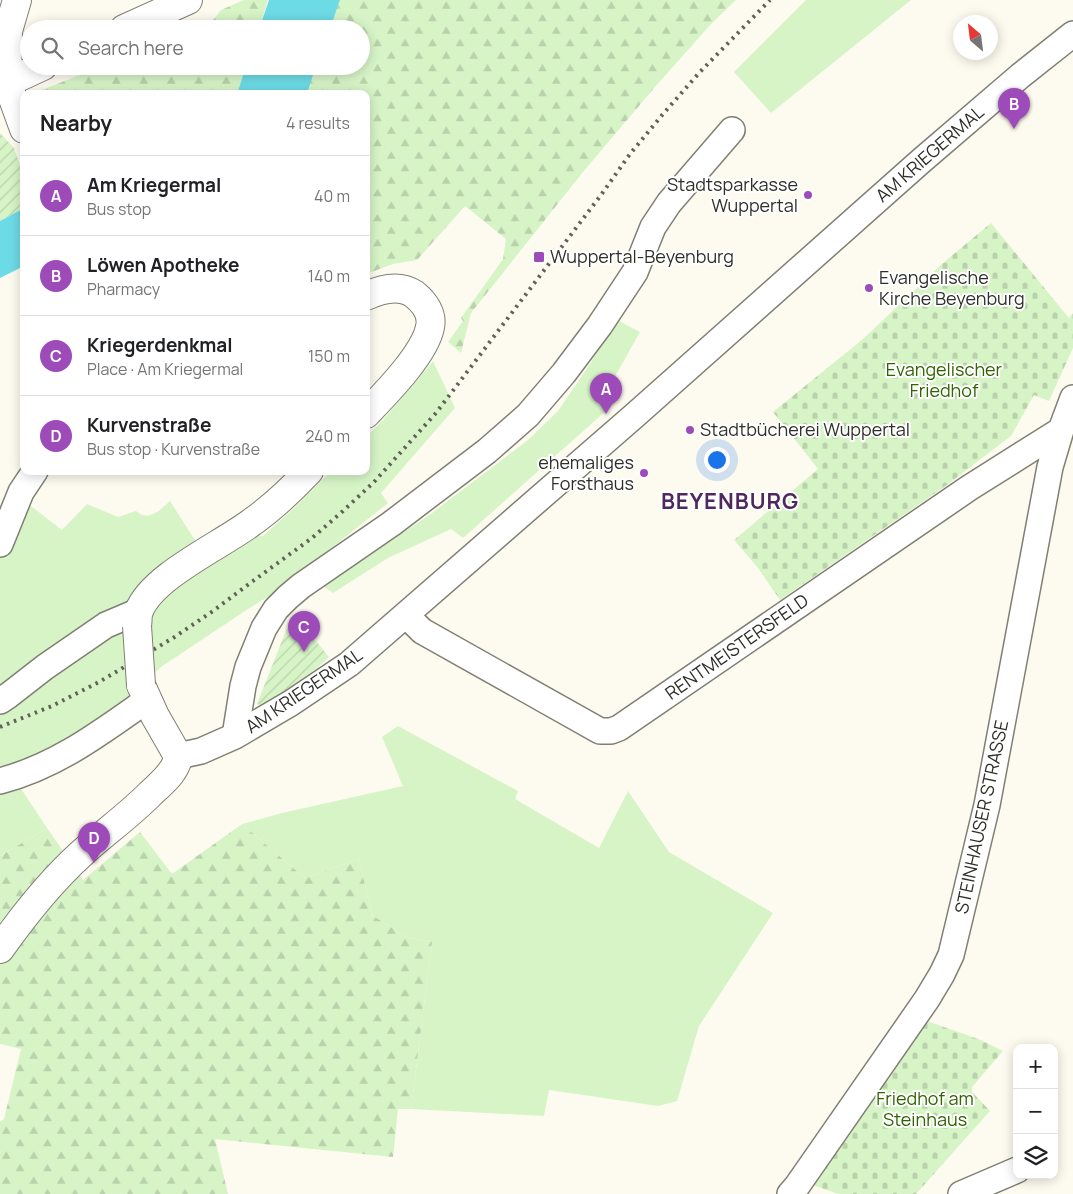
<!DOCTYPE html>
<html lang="en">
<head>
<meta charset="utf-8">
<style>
	:root { --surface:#fff; --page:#f6f6f6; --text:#202124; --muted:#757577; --line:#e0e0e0; --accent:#9e4bba }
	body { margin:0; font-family:Manrope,sans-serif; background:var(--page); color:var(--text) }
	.controls { position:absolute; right:15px; bottom:15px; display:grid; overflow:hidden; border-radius:10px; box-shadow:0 2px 12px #0003 }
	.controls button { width:45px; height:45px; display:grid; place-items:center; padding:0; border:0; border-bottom:1px solid var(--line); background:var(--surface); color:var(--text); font:25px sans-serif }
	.compass { position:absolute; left:953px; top:15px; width:45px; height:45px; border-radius:50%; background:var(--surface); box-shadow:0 2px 12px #0003; rotate:332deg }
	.you { position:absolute; left:716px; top:459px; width:18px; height:18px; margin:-12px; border:4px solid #fff; border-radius:50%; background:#1a73e8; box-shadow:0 0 0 8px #1a73e833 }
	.badge { display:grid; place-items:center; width:32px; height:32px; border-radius:50%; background:var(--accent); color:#fff; font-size:16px; font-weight:700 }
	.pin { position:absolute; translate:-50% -41px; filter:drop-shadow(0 1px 2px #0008) }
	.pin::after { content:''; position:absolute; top:26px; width:18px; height:15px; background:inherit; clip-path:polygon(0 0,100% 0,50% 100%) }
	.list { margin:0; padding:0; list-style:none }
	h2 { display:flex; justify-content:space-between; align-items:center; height:65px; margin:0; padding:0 20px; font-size:21px }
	h2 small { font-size:16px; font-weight:400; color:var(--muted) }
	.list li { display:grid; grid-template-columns:32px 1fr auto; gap:15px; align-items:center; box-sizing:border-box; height:80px; padding:0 20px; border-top:1px solid var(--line) }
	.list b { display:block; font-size:19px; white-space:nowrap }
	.list p { margin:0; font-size:16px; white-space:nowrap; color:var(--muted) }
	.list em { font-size:16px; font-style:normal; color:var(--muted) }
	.icon { flex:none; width:28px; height:28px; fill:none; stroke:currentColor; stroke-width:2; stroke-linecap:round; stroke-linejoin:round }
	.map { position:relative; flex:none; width:1073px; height:1194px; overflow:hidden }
	.search { position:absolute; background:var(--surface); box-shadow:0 2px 12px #0003; left:20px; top:20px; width:350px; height:55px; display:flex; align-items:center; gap:12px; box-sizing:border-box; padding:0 18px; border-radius:28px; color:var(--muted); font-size:19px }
	.panel { position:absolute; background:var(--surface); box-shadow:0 2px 12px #0003; left:20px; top:90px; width:350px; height:385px; border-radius:10px }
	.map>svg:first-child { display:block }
	.grass { fill:#d7f4c7 }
	.forest { fill:url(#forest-firs) }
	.cemetery { fill:url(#cemetery-stones) }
	.garden { fill:url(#garden-furrows) }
	.water { fill:#6ddbe6 }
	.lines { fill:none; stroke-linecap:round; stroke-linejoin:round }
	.minor-casing { stroke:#807f74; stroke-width:28 }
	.major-casing { stroke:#807f74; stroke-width:30 }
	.minor { stroke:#fff; stroke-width:25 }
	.major { stroke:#fff; stroke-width:28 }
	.rail { stroke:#61615a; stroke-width:4; stroke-dasharray:2.5 5; stroke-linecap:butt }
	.major-bridge-casing { stroke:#807f74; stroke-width:30; stroke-linecap:butt }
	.major-bridge { stroke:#fff; stroke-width:28 }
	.poi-dot { fill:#9e4bba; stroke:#fff; stroke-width:2 }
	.labels { text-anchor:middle; stroke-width:4; stroke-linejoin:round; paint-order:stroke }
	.street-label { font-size:18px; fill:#2f2f2a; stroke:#fff }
	.poi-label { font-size:18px; fill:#2f2f2a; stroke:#fff; text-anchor:start }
	.park-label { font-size:18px; fill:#316300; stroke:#fff }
	.district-label { font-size:22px; font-weight:bold; letter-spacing:1px; fill:#50285e; stroke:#fff }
</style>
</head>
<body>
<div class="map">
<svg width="1073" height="1194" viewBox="0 0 1073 1194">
	<defs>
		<pattern id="forest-firs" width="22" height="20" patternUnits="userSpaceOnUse" patternTransform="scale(1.25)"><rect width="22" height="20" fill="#d7f4c7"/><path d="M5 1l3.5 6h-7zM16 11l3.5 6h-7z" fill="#b9d2ab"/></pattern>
		<pattern id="cemetery-stones" width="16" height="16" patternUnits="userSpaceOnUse" patternTransform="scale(1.25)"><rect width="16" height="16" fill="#d7f4c7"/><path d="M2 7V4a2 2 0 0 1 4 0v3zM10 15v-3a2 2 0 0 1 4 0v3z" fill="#b9d2ab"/></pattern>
		<pattern id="garden-furrows" width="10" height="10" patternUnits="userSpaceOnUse" patternTransform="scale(1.25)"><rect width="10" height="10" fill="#d7f4c7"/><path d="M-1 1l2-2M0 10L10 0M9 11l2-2" fill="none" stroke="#b9d2ab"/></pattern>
	</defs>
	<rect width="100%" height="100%" fill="#fdfbef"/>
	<path class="grass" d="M806,0H911L771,113L734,72Z
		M617,320L640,332L605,394L616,402L463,538L451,529L388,558L333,593L322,585L358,563L432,513L528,440L558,411L590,364Z
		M433,361L455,408L381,493L388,503L276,592L248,609L161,667L124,703L73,742L8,769L47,828L0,856V526L14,493L62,530L87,504L118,517L136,511C149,522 160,510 170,501L196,542L263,536L293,509L331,471H366V437L382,421Z
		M398,726L518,791L515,799L599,848L628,791L669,852L773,913L699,1026L677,1101L658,1106L549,1090L544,1116L411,1109L432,942L406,937L372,915L359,859L305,878L242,824L282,813L403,786L382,737Z"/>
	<path class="forest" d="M244,0H268L259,29H206L221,10Z
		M340,0H736L711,24L655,87L583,172L471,313L461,353L448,342L463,321L461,318L503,259L506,239L465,206L417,260L393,264L366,274V94H307L316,66H361V29H330Z
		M102,66H246L237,94H32Z
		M242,824L305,878L359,859L372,915L406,937L432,942L411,1109H398L393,1157L215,1139L228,1194H0V1122L4,1119L21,1049L0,1044V856L47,828L83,880L140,832L172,874Z"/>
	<path class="cemetery" d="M991,223L1069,318L1073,313V348L1049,401L1034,395L1011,436L947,485L780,600L758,568L734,540L818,469L773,412L863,339L943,263Z
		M927,1021L981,1040L1003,1051L972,1087V1092L990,1111L916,1194H839L812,1185Z"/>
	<path class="garden" d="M0,133L14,148L24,177V208L0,221Z
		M287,628L311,635L329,657L316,669L263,706L257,704Z"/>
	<path class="water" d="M269,0H340L330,29H259Z
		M246,66H316L307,94H237Z
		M24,208V266L0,278V221Z"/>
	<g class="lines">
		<g class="minor-casing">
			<path id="minor" d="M0,544L21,492L35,471
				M406,615L422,631L600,731H611L619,728L969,488L1061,430
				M0,701L9,695L45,667L106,625L139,611
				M235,736L243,686L248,667L264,628L276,609L288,597L301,586L391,524L487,451L528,415L564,373L600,325L635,272L653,227L669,203L732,130
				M178,756L201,751L235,736L291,703L349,664L634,416L921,161L1020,76L1073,34
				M0,781C57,766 100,733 147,700
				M790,1194L797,1186L927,999L942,974L951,955L987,805L1050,467L1061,430L1073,398
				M961,1194L1017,1170"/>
		</g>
		<g class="major-casing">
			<path id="major" d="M17,0L8,31L7,82L24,129
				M124,29L188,0
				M0,86L43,66
				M366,296C381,289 399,284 414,294C424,302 433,314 430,327C425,354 385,394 366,414
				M137,626C138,621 137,615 139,611C152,576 222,545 252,522C273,507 292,489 309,471
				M0,949C24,915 51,881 82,853C104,833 128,816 149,795C159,785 177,772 178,756L155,716L141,685"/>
		</g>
		<use href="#minor" class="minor"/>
		<use href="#major" class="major"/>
		<path class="rail" d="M0,727L52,706L99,682L173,638L213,611L253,581L312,538L343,511L374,482L436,413L601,195L630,154L663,114L699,73L770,0"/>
		<g class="major-bridge-casing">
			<path id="major-bridge" d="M137,626L141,685"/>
		</g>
		<use href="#major-bridge" class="major-bridge"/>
	</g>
	<g class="poi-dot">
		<circle cx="808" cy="195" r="5"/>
		<rect x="533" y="251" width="12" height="12" rx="2.5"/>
		<circle cx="869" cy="288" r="5"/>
		<circle cx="690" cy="430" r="5"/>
		<circle cx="644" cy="473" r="5"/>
	</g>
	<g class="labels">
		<g class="street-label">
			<text transform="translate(930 154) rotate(-41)" y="6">AM KRIEGERMAL</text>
			<text transform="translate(737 647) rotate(-35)" y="6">RENTMEISTERSFELD</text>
			<text transform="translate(304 691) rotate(-34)" y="6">AM KRIEGERMAL</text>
			<text transform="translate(982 817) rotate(-78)" y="6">STEINHAUSER STRASSE</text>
		</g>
		<g class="poi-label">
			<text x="798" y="191" text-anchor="end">Stadtsparkasse<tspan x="798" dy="21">Wuppertal</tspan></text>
			<text x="550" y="263">Wuppertal-Beyenburg</text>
			<text x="879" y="284">Evangelische<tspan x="879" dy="21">Kirche Beyenburg</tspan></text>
			<text x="700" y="436">Stadtbücherei Wuppertal</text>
			<text x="634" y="469" text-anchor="end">ehemaliges<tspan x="634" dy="21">Forsthaus</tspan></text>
		</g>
		<g class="park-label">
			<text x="944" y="376">Evangelischer<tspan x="944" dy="21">Friedhof</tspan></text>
			<text x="925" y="1105">Friedhof am<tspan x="925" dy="21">Steinhaus</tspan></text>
		</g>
		<g class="district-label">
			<text x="730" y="509">BEYENBURG</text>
		</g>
	</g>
</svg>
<div class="controls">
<button>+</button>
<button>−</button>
<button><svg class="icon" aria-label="layers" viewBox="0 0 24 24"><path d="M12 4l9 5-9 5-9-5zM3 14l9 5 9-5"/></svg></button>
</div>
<svg class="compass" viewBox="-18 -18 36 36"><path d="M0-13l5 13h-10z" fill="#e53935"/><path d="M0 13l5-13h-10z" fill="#757577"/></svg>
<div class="you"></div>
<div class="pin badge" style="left:606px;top:414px">A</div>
<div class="pin badge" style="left:1014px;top:129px">B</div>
<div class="pin badge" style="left:304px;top:652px">C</div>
<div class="pin badge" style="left:94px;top:863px">D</div>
<div class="search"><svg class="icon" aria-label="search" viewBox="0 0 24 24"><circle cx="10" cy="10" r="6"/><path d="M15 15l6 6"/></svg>Search here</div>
<section class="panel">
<h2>Nearby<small>4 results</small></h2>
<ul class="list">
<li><span class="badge">A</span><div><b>Am Kriegermal</b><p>Bus stop</p></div><em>40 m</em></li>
<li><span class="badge">B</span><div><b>Löwen Apotheke</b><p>Pharmacy</p></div><em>140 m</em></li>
<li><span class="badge">C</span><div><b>Kriegerdenkmal</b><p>Place · Am Kriegermal</p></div><em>150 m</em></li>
<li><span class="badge">D</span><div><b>Kurvenstraße</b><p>Bus stop · Kurvenstraße</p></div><em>240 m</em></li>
</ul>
</section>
</div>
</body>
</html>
